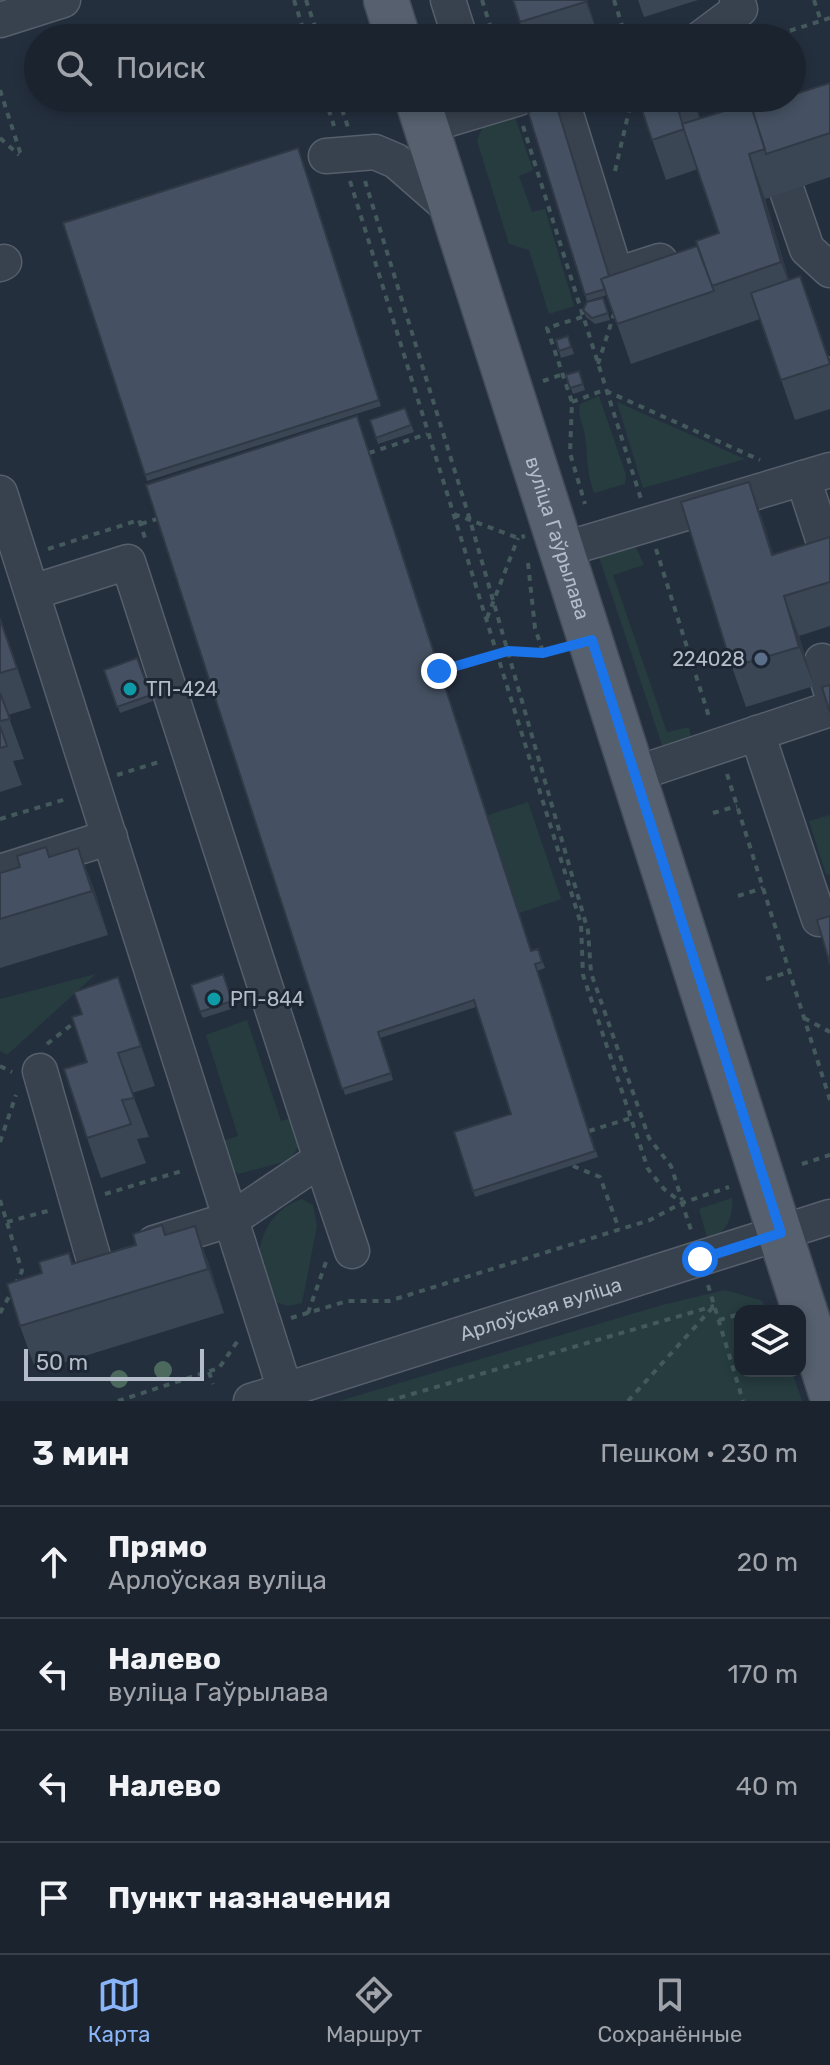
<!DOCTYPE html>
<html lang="ru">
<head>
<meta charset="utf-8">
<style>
	:root { --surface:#1b232e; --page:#282f3a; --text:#f1f3f6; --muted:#a0a4aa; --line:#39404a; --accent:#8ab4f8 }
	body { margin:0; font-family:Rubik,sans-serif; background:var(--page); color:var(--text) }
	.controls { position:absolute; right:24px; bottom:24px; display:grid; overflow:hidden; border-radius:16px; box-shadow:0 4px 12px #0003 }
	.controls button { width:72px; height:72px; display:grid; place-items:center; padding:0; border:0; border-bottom:2px solid var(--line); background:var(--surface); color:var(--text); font:40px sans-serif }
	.scale { position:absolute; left:24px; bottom:20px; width:180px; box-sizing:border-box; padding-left:8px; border:4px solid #b4bcc9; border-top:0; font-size:22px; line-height:28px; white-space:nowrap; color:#b4bcc9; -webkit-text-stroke:6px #1d2633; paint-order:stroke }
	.stop { position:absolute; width:24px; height:24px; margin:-18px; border:6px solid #1a73e8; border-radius:50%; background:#fff }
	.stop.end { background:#1a73e8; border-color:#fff; box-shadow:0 2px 8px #0008 }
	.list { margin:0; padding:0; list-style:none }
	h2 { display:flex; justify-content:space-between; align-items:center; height:104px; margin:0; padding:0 32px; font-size:34px }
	h2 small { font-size:26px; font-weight:400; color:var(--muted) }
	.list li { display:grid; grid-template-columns:52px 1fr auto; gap:24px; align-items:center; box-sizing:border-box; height:112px; padding:0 32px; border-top:2px solid var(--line) }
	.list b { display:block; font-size:30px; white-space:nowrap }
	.list p { margin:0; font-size:26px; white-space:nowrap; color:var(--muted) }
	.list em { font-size:26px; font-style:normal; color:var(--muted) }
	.icon { flex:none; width:44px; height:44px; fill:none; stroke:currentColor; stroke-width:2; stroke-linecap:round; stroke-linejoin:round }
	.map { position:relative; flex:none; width:830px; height:1401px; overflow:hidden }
	.search { position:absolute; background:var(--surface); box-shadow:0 4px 12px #0003; left:24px; right:24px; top:24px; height:88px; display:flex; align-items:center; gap:20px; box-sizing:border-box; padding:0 28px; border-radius:44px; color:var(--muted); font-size:30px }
	.sheet { height:552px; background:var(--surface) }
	nav { display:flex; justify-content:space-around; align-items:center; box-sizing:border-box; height:112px; border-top:2px solid var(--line); background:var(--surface); font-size:22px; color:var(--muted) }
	nav a { display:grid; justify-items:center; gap:4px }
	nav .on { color:var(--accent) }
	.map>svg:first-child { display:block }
	.green { fill:#263c3f }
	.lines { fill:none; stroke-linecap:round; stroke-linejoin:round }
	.minor-casing { stroke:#565f6c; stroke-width:37 }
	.major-casing { stroke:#414a57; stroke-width:47 }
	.path { stroke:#44595c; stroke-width:4; stroke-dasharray:6 6; stroke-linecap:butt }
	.minor { stroke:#38414e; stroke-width:34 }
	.major { stroke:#56606e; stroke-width:44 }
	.tree { fill:#4b6a5d }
	.wall { fill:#3b4654 }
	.shaded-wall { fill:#303945 }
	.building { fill:#455162; stroke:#303945; stroke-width:2 }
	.route { stroke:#1a73e8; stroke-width:10 }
	.service-dot { fill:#5c6f8a; stroke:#1d2633; stroke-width:3 }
	.culture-dot { fill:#0f9aa8; stroke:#1d2633; stroke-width:3 }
	.labels { text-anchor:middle; stroke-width:6; stroke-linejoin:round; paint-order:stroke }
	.street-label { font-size:20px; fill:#b4bcc9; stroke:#1d2633 }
	.poi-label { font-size:20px; fill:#b4bcc9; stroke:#1d2633; text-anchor:start }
</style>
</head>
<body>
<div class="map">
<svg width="830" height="1401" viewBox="0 0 830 1401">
	<rect width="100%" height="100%" fill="#242f3e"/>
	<path class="green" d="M514,114L533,170L519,176L532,212L545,209L574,306L549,314L529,250L509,244L477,141L482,128Z
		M599,396L626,475L625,484L594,493C586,469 588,458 585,435C583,424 577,415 580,404Z
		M617,402L745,459L643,488Z
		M624,540L637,549L644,565L613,575L667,732L689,727L691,737L676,749L662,745L599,557L602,548Z
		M528,802L561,899L519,913L486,816Z
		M830,815V874L826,875L809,821Z
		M96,974L7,1055L0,1051V999Z
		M247,1020L281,1121L293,1118L300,1144L290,1160L239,1174L226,1167L217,1143L238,1136L206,1035Z
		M732,1198C734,1217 726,1233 708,1241L699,1209Z
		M302,1199L313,1205L317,1226L302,1303L288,1306L272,1301C268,1290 259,1276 259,1264C257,1235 275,1207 302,1199Z
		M725,1290L761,1300L769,1311H740V1371H792L802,1401H339L662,1305Z"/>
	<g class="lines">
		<g class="minor-casing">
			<g id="minor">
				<path d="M448,0L460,38"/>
				<path d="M0,20L63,0"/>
				<path d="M701,38L740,9L737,0"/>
				<path d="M561,98L616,275L660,261"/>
				<path d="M728,98L759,112L769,137"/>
				<path d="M426,126L519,98"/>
				<path d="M326,156L375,152L396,161L452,210"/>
				<path d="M787,191L807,249L830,270"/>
				<path d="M0,264L4,262"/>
				<path d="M803,478L830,561"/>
				<path d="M0,493L285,1390"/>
				<path d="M562,550L830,470"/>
				<path d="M33,592L128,562L321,1159L232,1219L154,1243"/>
				<path d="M822,661L830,688"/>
				<path d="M757,733L819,919L830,916"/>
				<path d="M635,774L830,709"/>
				<path d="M0,872L110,837"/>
				<path d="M40,1071L94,1260"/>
				<path d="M321,1159L352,1251"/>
				<path id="s1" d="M251,1401L830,1217"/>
			</g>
		</g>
		<g class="major-casing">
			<g id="major">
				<path d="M386,0L398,38"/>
				<path id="s2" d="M417,98L830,1390"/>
			</g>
		</g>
		<path class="path" d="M294,0L306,38
			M306,0L319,38
			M482,0L494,38
			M614,0L626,38
			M814,0L821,21
			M767,38L830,18
			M0,90L22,158
			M325,98L334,126
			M338,98L348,127
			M523,126L641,499
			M0,138L19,155
			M615,171L632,98
			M350,181L581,924L583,975L648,1169L664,1189L682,1203L691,1230
			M365,181L470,520L588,931L591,973L649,1138L671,1166L682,1200
			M582,317L547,328L572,402L570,453L585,504
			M829,358L830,357
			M598,364L615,311
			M543,381L563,374
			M572,402L604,390L760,460
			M369,453L427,434
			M454,514L518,538L525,536
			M141,524L157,519
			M48,549L139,520L145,538
			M656,549L710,720
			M528,563L535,628L543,652
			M487,618L518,538
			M439,671L508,651L543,653L558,649
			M727,774L830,1100
			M117,775L162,761
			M713,813L737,806
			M0,819L66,799
			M738,896L763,888
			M766,979L789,972
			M804,1018L830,1032
			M47,1044L75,1022
			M0,1066L12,1072
			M589,1131L631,1118
			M0,1142L16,1095
			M802,1164L830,1155
			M573,1166L600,1177L619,1229
			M105,1194L185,1170
			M0,1200L22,1271L16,1283
			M7,1222L51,1210
			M708,1285L743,1401
			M751,1311L762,1308
			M0,1313L12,1291
			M308,1313L326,1262
			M291,1318L347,1301H389L650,1220L682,1203L729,1187
			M719,1320L740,1314
			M209,1372L213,1384
			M118,1401L219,1368L239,1339
			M388,1401L714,1306
			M628,1401L713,1307"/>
		<use href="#minor" class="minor"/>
		<use href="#major" class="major"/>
	</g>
	<g class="tree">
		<circle cx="163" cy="1370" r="9"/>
		<circle cx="119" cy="1379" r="9"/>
	</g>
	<path class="wall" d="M513,0H587L599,38H525Z
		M638,0H698L644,17Z
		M830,83V177L765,199L789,280L800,276L830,362V409L795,420L760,319L631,364L607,295L587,301L528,112L609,276L697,246L719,233L698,169L666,180L638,98H694L700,119L752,108Z
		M298,148L381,406L147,481L63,223Z
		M603,298L610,320L595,324L586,317L583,310Z
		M568,336L574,354L561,358L556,340Z
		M579,371L585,390L573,394L566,375Z
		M405,408L414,432L378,444L370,420Z
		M749,482L773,554L830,537V626L799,636L814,686L746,707L732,667Z
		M146,485L531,951L538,949L545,968L537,971L598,1157L475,1197L454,1132L511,1114L476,1007L380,1038L393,1080L345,1095Z
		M0,617L31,708L8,715L24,759L13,761L22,785L0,792Z
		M137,658L153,701L120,713L104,670Z
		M78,848L95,892L108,935L0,968V873Z
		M223,974L234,1008L203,1018L200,1012Z
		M118,977L155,1086L132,1093L149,1137L137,1139L146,1163L101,1178L87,1138V1062L82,1014Z
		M195,1226L211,1270L224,1313L36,1371L20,1326L42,1273L69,1253L73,1263Z"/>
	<path class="shaded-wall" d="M585,0H587L599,38Z
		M692,98H694L709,144L694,104Z
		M749,154L765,199L797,307L781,262Z
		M800,276L815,316L830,362V365Z
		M749,482L763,521L786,594L772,555Z
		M784,596L799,636L814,686L799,647Z
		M0,617L8,639L31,708L17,668Z
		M78,848L95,892L108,935L92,891Z
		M118,977L132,1017L155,1086L141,1046Z
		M195,1226L211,1270L224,1313L208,1269Z"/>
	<path class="building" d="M513,0H585V2L520,22Z
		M671,33L673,38H657Z
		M830,83V133L766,154L752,108L782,98H792V95Z
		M638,98H692L694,104L678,109L684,129L652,140Z
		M750,103L765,149L749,154L781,262L712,286L696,241L719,233L682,124Z
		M556,104L609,276L601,279L605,289L585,295L528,112Z
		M298,148L379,400L145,475L63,223Z
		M697,246L714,291L617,324L601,279Z
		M800,276L830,364L781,380L751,293Z
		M603,298L608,313L592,318L583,310L587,302Z
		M568,336L571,347L559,351L556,340Z
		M579,371L583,384L570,388L566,375Z
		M405,408L411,425L376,438L370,420Z
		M357,416L531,951L538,949L542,962L535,964L595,1151L473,1191L454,1132L511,1114L474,1000L378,1032L391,1073L342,1089L146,485Z
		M749,482L772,555L830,537V582L784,596L799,647L732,667L681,502Z
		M0,619L17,668L0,673Z
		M137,658L151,695L117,707L104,670Z
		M830,685V713L822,687Z
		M0,693L10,719L0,721Z
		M0,726L7,746L0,748Z
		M46,847L49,857L78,848L92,891L0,919V873L20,867L17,856Z
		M830,916V964L817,920Z
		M223,974L232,1001L200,1012L191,985Z
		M118,977L141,1046L118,1053L134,1098L122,1100L131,1124L87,1138L64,1069L87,1062L72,1017L82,1014L74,992Z
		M162,1225L165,1235L195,1226L208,1269L20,1326L7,1284L42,1273L39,1262L69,1253L72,1264L136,1245L133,1234Z"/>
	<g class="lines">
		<path class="route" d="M439,671L508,651L543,653L592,640L781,1233L700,1259"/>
	</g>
	<circle class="service-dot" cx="761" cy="659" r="8"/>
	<g class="culture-dot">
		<circle cx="130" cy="689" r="8"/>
		<circle cx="214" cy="999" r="8"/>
	</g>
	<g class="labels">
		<g class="street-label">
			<text dy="7" stroke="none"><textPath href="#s2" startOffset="462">вуліца Гаўрылава</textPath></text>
			<text dy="7" stroke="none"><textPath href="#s1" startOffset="304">Арлоўская вуліца</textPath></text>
		</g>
		<g class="poi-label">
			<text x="745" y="666" text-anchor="end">224028</text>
			<text x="146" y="696">ТП-424</text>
			<text x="230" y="1006">РП-844</text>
		</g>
	</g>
</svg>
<div class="controls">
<button><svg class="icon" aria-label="layers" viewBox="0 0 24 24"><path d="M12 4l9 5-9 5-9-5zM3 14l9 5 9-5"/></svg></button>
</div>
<div class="scale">50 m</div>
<div class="stop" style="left:700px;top:1259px"></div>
<div class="stop end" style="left:439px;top:671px"></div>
<div class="search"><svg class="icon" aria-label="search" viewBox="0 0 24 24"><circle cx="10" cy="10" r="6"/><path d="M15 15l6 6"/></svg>Поиск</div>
</div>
<section class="sheet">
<h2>3 мин<small>Пешком · 230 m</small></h2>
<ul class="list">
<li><svg class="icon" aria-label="ahead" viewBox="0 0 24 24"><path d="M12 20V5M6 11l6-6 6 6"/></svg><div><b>Прямо</b><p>Арлоўская вуліца</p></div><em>20 m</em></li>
<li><svg class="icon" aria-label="left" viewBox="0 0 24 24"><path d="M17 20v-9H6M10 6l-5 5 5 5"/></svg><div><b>Налево</b><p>вуліца Гаўрылава</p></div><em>170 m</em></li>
<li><svg class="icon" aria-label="left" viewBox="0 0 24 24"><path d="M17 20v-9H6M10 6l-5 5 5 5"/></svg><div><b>Налево</b></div><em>40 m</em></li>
<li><svg class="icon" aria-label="arrive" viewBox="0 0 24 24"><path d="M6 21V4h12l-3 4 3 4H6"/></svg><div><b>Пункт назначения</b></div></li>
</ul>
</section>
<nav>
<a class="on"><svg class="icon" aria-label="map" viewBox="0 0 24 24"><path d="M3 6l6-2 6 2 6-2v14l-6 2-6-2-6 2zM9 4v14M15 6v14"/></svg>Карта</a>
<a><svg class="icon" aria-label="directions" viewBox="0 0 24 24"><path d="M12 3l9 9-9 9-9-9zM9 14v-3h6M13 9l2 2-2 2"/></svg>Маршрут</a>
<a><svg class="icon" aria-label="saved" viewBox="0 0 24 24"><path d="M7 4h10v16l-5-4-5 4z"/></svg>Сохранённые</a>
</nav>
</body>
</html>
